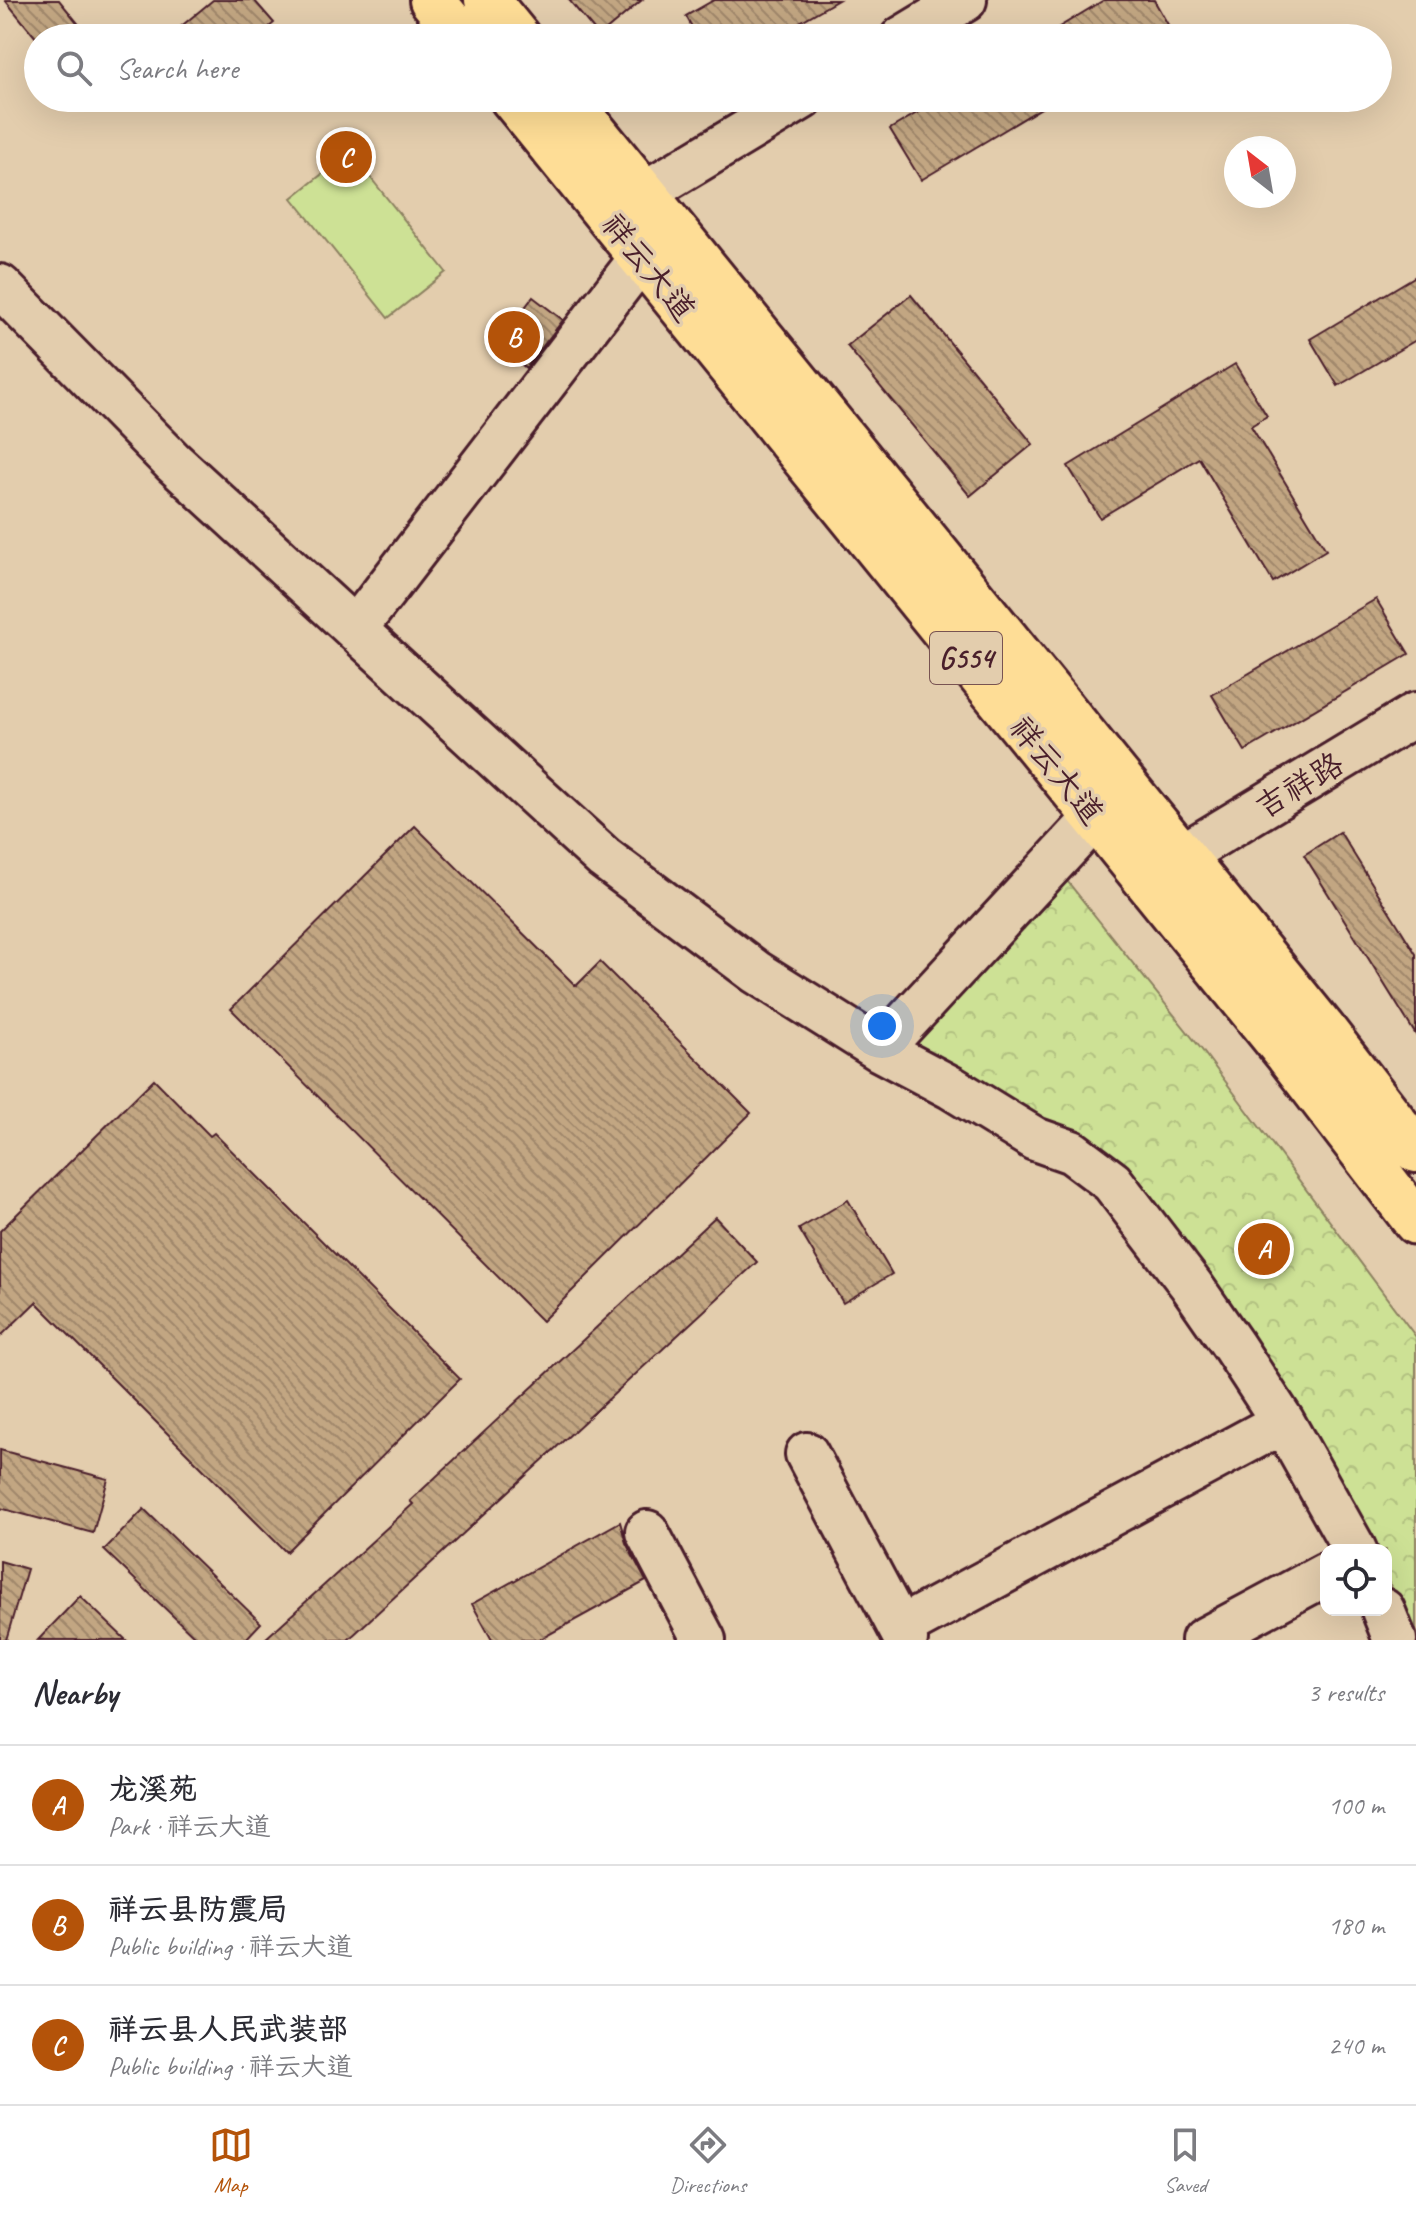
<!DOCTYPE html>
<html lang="en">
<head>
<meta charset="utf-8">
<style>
	:root { --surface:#fff; --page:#f7f7f7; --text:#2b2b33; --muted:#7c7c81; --line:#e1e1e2; --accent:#b45309 }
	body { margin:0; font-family:Caveat,"LXGW WenKai TC",sans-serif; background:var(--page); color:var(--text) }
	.controls { position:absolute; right:24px; bottom:24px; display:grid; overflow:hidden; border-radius:16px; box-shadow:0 8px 32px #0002 }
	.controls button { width:72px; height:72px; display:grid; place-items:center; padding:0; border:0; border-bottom:2px solid var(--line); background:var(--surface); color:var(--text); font:40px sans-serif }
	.compass { position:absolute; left:1224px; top:136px; width:72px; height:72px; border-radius:50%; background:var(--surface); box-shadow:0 8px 32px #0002; rotate:329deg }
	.you { position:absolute; left:882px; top:1026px; width:28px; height:28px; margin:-20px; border:6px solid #fff; border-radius:50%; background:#1a73e8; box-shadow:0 0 0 12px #1a73e833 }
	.badge { display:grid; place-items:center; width:52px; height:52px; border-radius:50%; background:var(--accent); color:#fff; font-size:26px; font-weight:700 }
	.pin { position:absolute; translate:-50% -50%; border:4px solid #fff; box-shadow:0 2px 8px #0006 }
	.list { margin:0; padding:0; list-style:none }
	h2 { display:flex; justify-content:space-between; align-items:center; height:104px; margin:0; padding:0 32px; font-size:34px }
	h2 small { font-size:26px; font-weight:400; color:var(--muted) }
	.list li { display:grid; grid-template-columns:52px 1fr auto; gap:24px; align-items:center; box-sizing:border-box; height:120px; padding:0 32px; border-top:2px solid var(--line) }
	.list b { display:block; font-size:30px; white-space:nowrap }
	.list p { margin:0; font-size:26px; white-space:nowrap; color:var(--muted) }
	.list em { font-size:26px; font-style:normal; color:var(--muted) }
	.icon { flex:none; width:44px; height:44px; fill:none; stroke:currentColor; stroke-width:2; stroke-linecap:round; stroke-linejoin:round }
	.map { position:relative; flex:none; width:1416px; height:1640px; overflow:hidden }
	.search { position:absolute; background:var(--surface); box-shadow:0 8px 32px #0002; left:24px; right:24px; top:24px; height:88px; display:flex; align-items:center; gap:20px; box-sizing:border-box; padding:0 28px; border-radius:44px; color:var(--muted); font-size:30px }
	.sheet { height:464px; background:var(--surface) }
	nav { display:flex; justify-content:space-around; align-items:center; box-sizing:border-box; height:112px; border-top:2px solid var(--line); background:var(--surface); font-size:22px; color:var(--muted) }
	nav a { display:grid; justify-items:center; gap:4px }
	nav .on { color:var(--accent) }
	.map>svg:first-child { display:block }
	.forest { fill:url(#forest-crowns); stroke:#8c8060; stroke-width:2 }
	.garden { fill:#cde195; stroke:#8c8060; stroke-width:2 }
	.building { fill:url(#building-back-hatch); stroke:#4a1f2b; stroke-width:2 }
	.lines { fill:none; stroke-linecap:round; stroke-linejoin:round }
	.minor-casing { stroke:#4a1f2b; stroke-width:48 }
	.highway-casing { stroke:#4a1f2b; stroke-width:50 }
	.minor { stroke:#e3cdad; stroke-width:42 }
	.highway { stroke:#fedd96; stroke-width:44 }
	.labels { text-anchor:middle; stroke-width:7; stroke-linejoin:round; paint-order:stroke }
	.shield { fill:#e3cdad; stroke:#785352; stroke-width:2 }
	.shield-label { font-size:30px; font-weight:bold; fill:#4a1f2b }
	.street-label { font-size:32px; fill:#4a1f2b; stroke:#e3cdad }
</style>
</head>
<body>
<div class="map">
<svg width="1416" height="1640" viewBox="0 0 1416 1640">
	<defs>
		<pattern id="forest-crowns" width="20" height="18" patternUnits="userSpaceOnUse" patternTransform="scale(2)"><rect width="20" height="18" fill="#cde195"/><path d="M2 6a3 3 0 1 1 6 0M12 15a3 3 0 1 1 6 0" fill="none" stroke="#b2c181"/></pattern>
		<pattern id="building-back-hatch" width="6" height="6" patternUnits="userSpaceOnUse" patternTransform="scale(2)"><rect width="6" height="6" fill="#c2a682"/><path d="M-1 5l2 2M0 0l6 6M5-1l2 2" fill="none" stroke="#a0876b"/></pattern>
	</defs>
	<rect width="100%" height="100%" fill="#e3cdad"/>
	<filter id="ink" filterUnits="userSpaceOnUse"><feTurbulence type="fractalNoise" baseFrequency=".0125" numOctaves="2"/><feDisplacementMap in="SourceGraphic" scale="16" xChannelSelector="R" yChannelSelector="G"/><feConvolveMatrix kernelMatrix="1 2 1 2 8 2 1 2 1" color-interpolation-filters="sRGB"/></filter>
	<g filter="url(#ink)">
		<path class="forest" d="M1060,872L1202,1050L1416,1337V1634L1386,1577V1550H1372L1113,1161L921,1048L914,1039Z"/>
		<path class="garden" d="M350,152L446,272L388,318L292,198Z"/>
		<path class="building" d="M5,0H59L90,38H36Z
			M213,0H254L274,23L256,38H167Z
			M569,0H642L599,36Z
			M714,0H838L772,38H698L686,16Z
			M1104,0H1154L1171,30L1158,38H1041Z
			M942,98H1058L921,180L890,129Z
			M1416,276V340L1338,386L1310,339Z
			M911,295L1033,444L970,496L847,346Z
			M533,297L563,320L526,368L496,345Z
			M1235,364L1267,416L1251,426L1326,550L1273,582L1199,458L1100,518L1068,466Z
			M1376,599L1409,654L1245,751L1212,695Z
			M415,826L576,986L600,962L751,1113L542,1321L231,1009Z
			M1340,832L1416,954V1035L1304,855Z
			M154,1079L210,1136L214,1133L460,1379L286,1552L36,1302L0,1337V1231Z
			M848,1200L892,1274L843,1303L799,1229Z
			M715,1217L757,1262L348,1640H264L413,1504L410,1501Z
			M0,1450L108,1479L93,1533L0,1508Z
			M144,1509L261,1623L245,1640H198L104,1550Z
			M620,1522L626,1543L646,1581L539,1640H492L472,1604Z
			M0,1561L27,1569L6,1640H0Z
			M80,1596L126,1640H38Z"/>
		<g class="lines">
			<g class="minor-casing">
				<path id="minor" d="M902,38L965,0
					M644,193L802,98
					M0,286L173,462L604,858L756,972L880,1050L952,1088L1035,1139L1072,1152L1112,1182L1191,1285L1234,1347L1283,1422L1355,1550
					M356,628L641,258
					M1181,856L1416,714
					M880,1050L1095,818
					M807,1454L906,1640
					M647,1532L704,1640
					M1383,1610L1395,1640
					M900,1628L1283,1422
					M1203,1640L1326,1574"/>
			</g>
			<g class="highway-casing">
				<path id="highway" d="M432,0L463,38
					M487,0L518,38
					M512,98L1288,1055L1416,1222
					M567,98L1322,1028L1416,1150"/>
			</g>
			<use href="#minor" class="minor"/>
			<use href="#highway" class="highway"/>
		</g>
	</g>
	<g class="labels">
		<rect class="shield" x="930" y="632" width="72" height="52" rx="6"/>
		<g class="shield-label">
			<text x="966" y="668">G554</text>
		</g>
		<g class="street-label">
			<text transform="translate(649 267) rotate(51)" y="11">祥云大道</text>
			<text transform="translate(1057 770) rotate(51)" y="11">祥云大道</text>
			<text transform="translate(1299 785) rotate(-31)" y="11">吉祥路</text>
		</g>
	</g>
</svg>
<div class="controls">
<button><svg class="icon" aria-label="locate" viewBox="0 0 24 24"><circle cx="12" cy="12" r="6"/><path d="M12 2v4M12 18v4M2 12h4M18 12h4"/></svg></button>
</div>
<svg class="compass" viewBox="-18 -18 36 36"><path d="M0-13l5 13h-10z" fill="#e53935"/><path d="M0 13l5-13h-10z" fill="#7c7c81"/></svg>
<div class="you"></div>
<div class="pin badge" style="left:1264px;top:1249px">A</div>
<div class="pin badge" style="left:514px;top:337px">B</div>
<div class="pin badge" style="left:346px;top:157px">C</div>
<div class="search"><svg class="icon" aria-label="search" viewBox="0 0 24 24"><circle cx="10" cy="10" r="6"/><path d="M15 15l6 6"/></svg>Search here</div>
</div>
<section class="sheet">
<h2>Nearby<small>3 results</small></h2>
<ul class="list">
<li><span class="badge">A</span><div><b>龙溪苑</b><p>Park · 祥云大道</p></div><em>100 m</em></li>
<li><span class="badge">B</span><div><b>祥云县防震局</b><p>Public building · 祥云大道</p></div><em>180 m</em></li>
<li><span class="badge">C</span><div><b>祥云县人民武装部</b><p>Public building · 祥云大道</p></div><em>240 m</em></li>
</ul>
</section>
<nav>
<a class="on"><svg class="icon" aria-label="map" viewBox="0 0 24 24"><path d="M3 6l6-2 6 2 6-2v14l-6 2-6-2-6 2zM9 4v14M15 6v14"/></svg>Map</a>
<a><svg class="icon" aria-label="directions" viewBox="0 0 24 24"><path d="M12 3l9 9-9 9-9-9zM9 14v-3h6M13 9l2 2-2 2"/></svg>Directions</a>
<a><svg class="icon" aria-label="saved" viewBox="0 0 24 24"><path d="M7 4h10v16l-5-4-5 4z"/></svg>Saved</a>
</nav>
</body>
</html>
